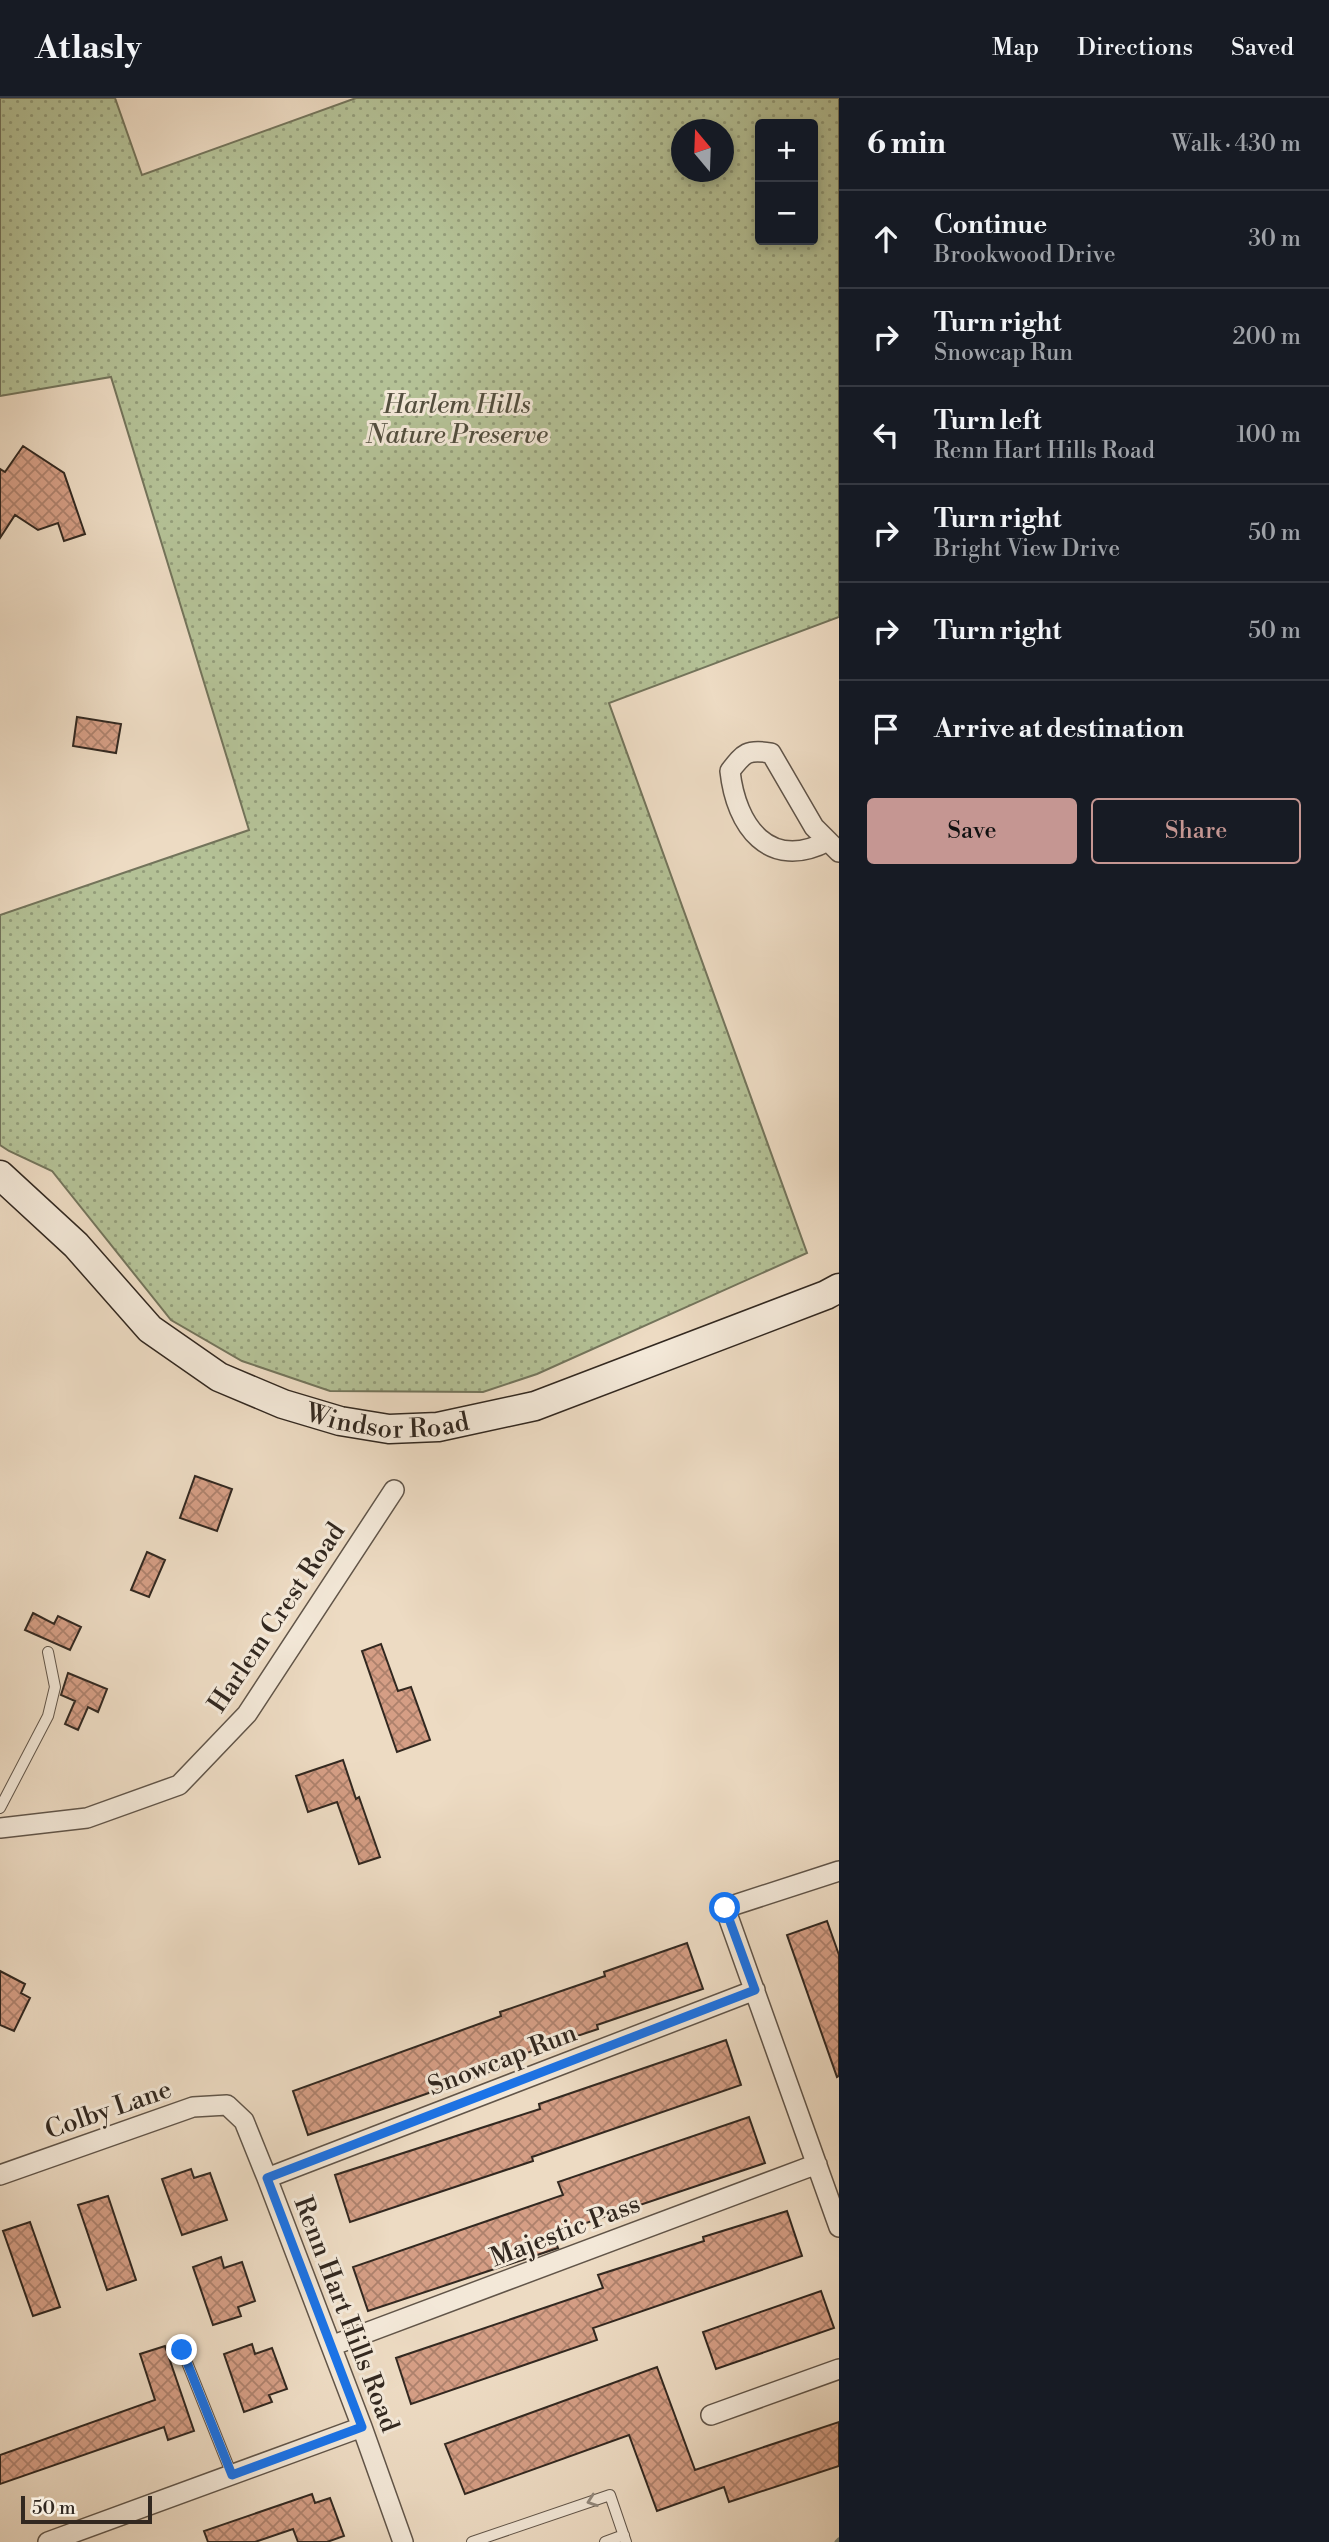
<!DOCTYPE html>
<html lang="en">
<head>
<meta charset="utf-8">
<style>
	:root { --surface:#171b24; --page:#242831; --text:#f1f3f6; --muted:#9ea1a6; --line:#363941; --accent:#c59692 }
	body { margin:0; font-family:"Libre Bodoni",serif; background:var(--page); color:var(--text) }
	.controls { position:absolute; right:21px; top:21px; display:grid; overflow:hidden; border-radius:7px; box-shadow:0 4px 10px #0003 }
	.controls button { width:63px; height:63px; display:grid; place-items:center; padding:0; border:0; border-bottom:2px solid var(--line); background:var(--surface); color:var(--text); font:35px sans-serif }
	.compass { position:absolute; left:671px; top:21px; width:63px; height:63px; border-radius:50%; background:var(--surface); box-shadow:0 4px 10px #0003; rotate:341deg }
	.scale { position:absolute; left:21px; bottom:18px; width:131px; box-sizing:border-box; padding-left:7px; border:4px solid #322820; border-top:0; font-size:19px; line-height:24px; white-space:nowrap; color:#322820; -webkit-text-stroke:5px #f3e8d8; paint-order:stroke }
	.stop { position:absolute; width:21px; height:21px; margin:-16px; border:5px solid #1a73e8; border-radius:50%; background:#fff }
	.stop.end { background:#1a73e8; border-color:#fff; box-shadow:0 2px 7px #0008 }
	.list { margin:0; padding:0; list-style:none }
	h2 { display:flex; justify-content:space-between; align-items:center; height:91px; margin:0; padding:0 28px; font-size:30px }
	h2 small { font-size:23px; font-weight:400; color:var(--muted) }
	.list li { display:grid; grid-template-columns:46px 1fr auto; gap:21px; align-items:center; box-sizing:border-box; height:98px; padding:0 28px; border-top:2px solid var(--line) }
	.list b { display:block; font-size:26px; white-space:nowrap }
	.list p { margin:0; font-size:23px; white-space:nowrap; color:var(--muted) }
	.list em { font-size:23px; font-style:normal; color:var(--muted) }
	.actions { display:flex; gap:14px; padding:21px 28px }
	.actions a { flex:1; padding:16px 0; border:2px solid var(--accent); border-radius:7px; text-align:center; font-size:24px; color:var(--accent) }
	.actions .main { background:var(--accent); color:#111 }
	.icon { flex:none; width:38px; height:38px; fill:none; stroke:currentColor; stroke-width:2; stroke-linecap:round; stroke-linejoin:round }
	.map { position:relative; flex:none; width:839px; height:2444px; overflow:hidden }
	header { display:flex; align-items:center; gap:42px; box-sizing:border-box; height:98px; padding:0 35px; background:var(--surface); border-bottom:2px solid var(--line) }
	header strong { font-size:33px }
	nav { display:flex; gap:38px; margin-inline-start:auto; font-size:24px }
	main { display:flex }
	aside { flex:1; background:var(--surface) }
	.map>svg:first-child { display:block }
	.park { fill:url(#park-dots); stroke:#73745b; stroke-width:2; fill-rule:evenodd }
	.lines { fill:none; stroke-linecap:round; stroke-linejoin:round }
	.stream { stroke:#708076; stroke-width:5 }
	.building { fill:url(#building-cross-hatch); stroke:#322820; stroke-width:2 }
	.lane-casing { stroke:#615549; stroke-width:12 }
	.street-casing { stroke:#615549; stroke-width:22 }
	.secondary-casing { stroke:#322820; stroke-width:31 }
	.lane { stroke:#f3e8d8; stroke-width:10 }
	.street { stroke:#f3e8d8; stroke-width:19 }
	.secondary { stroke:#f3e8d8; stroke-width:28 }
	.oneway { stroke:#92887c }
	.route { stroke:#1a73e8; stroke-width:9 }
	.labels { text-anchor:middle; stroke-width:6; stroke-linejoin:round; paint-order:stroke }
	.park-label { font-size:26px; font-style:italic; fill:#524e3e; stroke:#f3e8d8 }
	.street-label { font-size:26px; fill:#322820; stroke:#f3e8d8 }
</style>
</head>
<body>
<header>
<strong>Atlasly</strong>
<nav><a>Map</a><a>Directions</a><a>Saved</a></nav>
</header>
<main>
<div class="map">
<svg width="839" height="2444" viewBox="0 0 839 2444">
	<defs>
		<pattern id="park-dots" width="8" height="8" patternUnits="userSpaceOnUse" patternTransform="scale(1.75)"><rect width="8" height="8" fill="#b4c196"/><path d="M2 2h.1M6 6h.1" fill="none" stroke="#939d7a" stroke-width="1.8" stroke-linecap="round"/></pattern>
		<pattern id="building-cross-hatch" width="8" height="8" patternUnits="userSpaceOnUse" patternTransform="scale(1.75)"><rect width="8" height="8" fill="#d59e85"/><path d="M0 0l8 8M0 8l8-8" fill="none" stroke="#ad816c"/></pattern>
	</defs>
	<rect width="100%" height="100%" fill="#eddbc3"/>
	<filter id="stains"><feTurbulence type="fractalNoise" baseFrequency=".00286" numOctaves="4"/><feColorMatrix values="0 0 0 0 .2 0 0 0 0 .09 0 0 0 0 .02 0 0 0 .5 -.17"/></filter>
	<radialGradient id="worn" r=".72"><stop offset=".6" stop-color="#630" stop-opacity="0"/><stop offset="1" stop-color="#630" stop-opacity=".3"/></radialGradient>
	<path class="park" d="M0,0H115L142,77L356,0H839V519L609,605L807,1155L537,1276L483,1294L330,1293L242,1263L171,1222L52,1073L9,1053L0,1047V817L249,732L111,279L0,298ZM760,26H813V142H760ZM682,32H724V74H682Z"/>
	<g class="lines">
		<path class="stream" d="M837,2444L839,2442"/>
	</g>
	<path class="building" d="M23,348L64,375L85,436L64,443L58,425L38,432L15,417L0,440V371L5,374Z
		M77,619L121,626L116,655L73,648Z
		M195,1378L232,1391L217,1433L180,1420Z
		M147,1454L165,1462L149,1499L131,1492Z
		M33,1515L54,1526L58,1518L81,1529L70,1552L25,1532Z
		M381,1546L398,1593L411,1589L430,1642L397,1654L362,1553Z
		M68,1575L107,1591L98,1614L88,1609L78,1632L65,1626L75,1603L61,1597Z
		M343,1662L356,1701L359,1699L380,1759L359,1766L337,1704L308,1714L296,1678Z
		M827,1823L839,1857V1978L837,1979L787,1837Z
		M687,1845L703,1891L597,1927L598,1931L494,1966L495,1972L308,2037L293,1993L501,1918L500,1914L605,1878L604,1874Z
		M0,1873L25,1886L21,1895L30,1900L14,1933L0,1927Z
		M726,1942L741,1987L532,2059L533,2063L350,2124L335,2077L540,2011L539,2006Z
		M749,2019L765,2065L553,2136L558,2150L368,2213L353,2169L563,2097L558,2084Z
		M191,2071L194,2080L210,2075L227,2122L182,2137L162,2081Z
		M108,2098L136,2182L107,2192L78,2107Z
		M787,2113L802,2158L593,2230L597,2242L411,2306L396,2260L603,2190L598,2177L704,2143L703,2139Z
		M30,2124L60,2209L33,2218L3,2133Z
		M221,2159L224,2170L242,2164L255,2203L238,2209L241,2218L213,2227L193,2169Z
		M821,2193L834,2230L716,2271L703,2234Z
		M252,2246L255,2256L272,2250L287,2291L269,2297L272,2304L244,2314L224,2256Z
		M165,2248L194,2333L168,2342L164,2329L0,2386V2357L155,2302L140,2256Z
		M657,2269L695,2372L839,2324V2368L729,2404L724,2389L657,2413L629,2337L465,2396L445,2346Z
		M312,2396L315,2405L330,2400L344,2438L327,2444H298L293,2431L255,2444H208L204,2433Z"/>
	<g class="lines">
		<g class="lane-casing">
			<path id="lane" d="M0,1710L48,1618L55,1589L48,1554
				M182,2252L232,2377
				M472,2444L610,2397L626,2444
				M605,2444L624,2437"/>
		</g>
		<g class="street-casing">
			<path id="street" d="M828,743C769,774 736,728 730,673C744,655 747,651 771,655L814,729L839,754
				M0,1730L87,1720L179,1687L247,1616L394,1392
				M839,1773L725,1810L839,2129
				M0,2077L193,2009L227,2007L244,2023L267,2080L362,2329L403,2444
				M267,2080L755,1892
				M331,2248L817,2066
				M711,2317L839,2271
				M48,2444L362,2329"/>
		</g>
		<g class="secondary-casing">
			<g id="secondary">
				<path id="s1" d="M0,1077L76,1147L150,1231L219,1279L283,1306L340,1323L389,1331L438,1329L535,1308L826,1197L839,1190"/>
			</g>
		</g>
		<use href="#lane" class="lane"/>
		<use href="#street" class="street"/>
		<use href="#secondary" class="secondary"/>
	</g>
	<defs><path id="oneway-chevron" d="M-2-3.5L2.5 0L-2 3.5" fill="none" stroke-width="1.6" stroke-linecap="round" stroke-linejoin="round" transform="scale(1.75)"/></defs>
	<use class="oneway" href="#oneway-chevron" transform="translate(592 2403) rotate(161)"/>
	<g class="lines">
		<path class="route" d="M182,2252L232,2377L362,2329L267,2080L755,1892L725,1810"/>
	</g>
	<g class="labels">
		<g class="park-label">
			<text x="457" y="315">Harlem Hills<tspan x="457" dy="30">Nature Preserve</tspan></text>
		</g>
		<g class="street-label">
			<text dy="9" stroke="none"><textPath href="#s1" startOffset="476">Windsor Road</textPath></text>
			<text transform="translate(276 1519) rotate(-56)" y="9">Harlem Crest Road</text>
			<text transform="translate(502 1961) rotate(-21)" y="9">Snowcap Run</text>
			<text transform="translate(108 2011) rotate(-19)" y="9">Colby Lane</text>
			<text transform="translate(565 2132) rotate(-21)" y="9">Majestic Pass</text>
			<text transform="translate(347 2216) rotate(69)" y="9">Renn Hart Hills Road</text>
		</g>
	</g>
	<rect width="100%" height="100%" filter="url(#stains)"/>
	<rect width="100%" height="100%" fill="url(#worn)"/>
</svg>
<div class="controls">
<button>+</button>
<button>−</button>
</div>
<svg class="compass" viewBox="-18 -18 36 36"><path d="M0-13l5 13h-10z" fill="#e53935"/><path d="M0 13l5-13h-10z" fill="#9ea1a6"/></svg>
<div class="scale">50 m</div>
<div class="stop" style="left:725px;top:1810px"></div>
<div class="stop end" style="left:182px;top:2252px"></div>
</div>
<aside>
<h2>6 min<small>Walk · 430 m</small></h2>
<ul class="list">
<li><svg class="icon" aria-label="ahead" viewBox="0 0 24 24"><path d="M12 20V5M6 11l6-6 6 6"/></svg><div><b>Continue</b><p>Brookwood Drive</p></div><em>30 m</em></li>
<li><svg class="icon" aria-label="right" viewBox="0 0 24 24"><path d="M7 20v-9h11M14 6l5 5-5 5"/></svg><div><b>Turn right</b><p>Snowcap Run</p></div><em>200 m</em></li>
<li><svg class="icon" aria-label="left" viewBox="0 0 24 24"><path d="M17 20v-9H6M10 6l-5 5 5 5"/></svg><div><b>Turn left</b><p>Renn Hart Hills Road</p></div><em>100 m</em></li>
<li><svg class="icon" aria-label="right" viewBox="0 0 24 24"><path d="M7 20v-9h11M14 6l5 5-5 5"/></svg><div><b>Turn right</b><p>Bright View Drive</p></div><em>50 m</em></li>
<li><svg class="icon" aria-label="right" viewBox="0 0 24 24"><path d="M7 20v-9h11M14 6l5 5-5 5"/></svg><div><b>Turn right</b></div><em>50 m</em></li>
<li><svg class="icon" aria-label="arrive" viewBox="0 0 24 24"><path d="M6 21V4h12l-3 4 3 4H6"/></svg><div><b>Arrive at destination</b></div></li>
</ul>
<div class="actions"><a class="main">Save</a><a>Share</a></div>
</aside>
</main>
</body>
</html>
